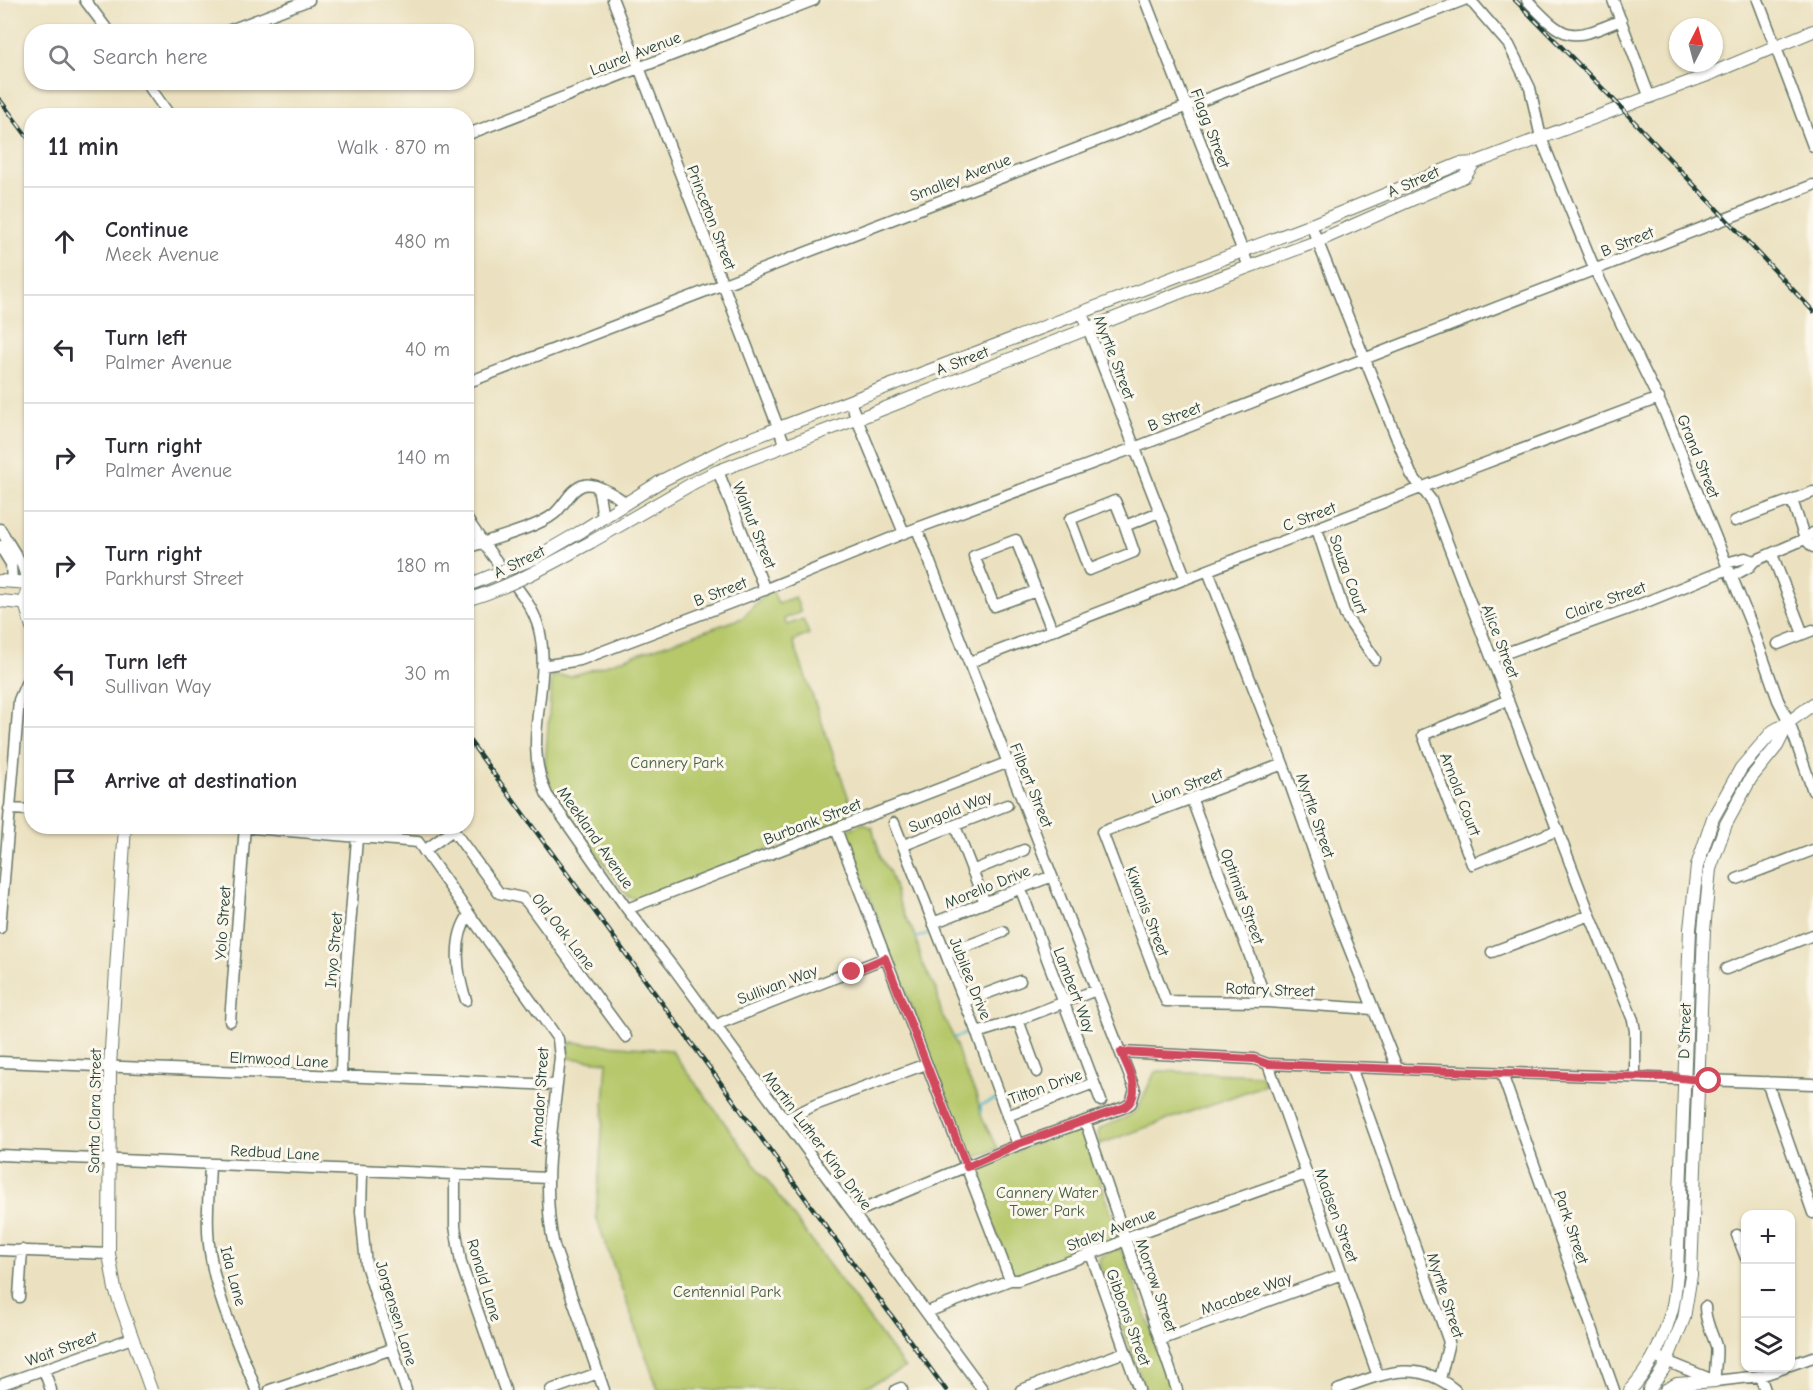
<!DOCTYPE html>
<html lang="en">
<head>
<meta charset="utf-8">
<style>
	:root { --surface:#fff; --page:#f7f7f7; --text:#2b2b33; --muted:#7c7c81; --line:#e1e1e2 }
	body { margin:0; font-family:"Comic Neue",sans-serif; background:var(--page); color:var(--text) }
	.controls { position:absolute; right:18px; bottom:18px; display:grid; overflow:hidden; border-radius:12px; box-shadow:0 2px 4px #0004 }
	.controls button { width:54px; height:54px; display:grid; place-items:center; padding:0; border:0; border-bottom:2px solid var(--line); background:var(--surface); color:var(--text); font:30px sans-serif }
	.compass { position:absolute; left:1669px; top:18px; width:54px; height:54px; border-radius:50%; background:var(--surface); box-shadow:0 2px 4px #0004; rotate:6deg }
	.stop { position:absolute; width:18px; height:18px; margin:-14px; border:4px solid #d1495b; border-radius:50%; background:#fff }
	.stop.end { background:#d1495b; border-color:#fff; box-shadow:0 2px 6px #0008 }
	.list { margin:0; padding:0; list-style:none }
	h2 { display:flex; justify-content:space-between; align-items:center; height:78px; margin:0; padding:0 24px; font-size:26px }
	h2 small { font-size:20px; font-weight:400; color:var(--muted) }
	.list li { display:grid; grid-template-columns:39px 1fr auto; gap:18px; align-items:center; box-sizing:border-box; height:108px; padding:0 24px; border-top:2px solid var(--line) }
	.list b { display:block; font-size:22px; white-space:nowrap }
	.list p { margin:0; font-size:20px; white-space:nowrap; color:var(--muted) }
	.list em { font-size:20px; font-style:normal; color:var(--muted) }
	.icon { flex:none; width:33px; height:33px; fill:none; stroke:currentColor; stroke-width:2; stroke-linecap:round; stroke-linejoin:round }
	.map { position:relative; flex:none; width:1813px; height:1390px; overflow:hidden }
	.search { position:absolute; background:var(--surface); box-shadow:0 2px 4px #0004; left:24px; top:24px; width:450px; height:66px; display:flex; align-items:center; gap:15px; box-sizing:border-box; padding:0 21px; border-radius:24px; color:var(--muted); font-size:22px }
	.panel { position:absolute; background:var(--surface); box-shadow:0 2px 4px #0004; left:24px; top:108px; width:450px; height:726px; border-radius:24px }
	.map>svg:first-child { display:block }
	.green { fill:#b6c86b; stroke:#6a8250; stroke-width:1.5 }
	.lines { fill:none; stroke-linecap:round; stroke-linejoin:round }
	.stream { stroke:#4cb5ca; stroke-width:2 }
	.minor-casing { stroke:#667665; stroke-width:13 }
	.major-casing { stroke:#667665; stroke-width:14 }
	.minor { stroke:#fff; stroke-width:10 }
	.major { stroke:#fff; stroke-width:12 }
	.rail-casing { stroke:#1f3d34; stroke-width:4.5 }
	.rail { stroke:#fbf7ec; stroke-width:2; stroke-dasharray:7; stroke-linecap:butt }
	.major-bridge-casing { stroke:#667665; stroke-width:14; stroke-linecap:butt }
	.major-bridge { stroke:#fff; stroke-width:12 }
	.route { stroke:#d1495b; stroke-width:8 }
	.labels { text-anchor:middle; stroke-width:6; stroke-linejoin:round; paint-order:stroke }
	.street-label { font-size:16px; fill:#1f3d34; stroke:#fbf7ec }
	.park-label { font-size:16px; fill:#456042; stroke:#fbf7ec }
</style>
</head>
<body>
<div class="map">
<svg width="1813" height="1390" viewBox="0 0 1813 1390">
	<rect width="100%" height="100%" fill="#fbf7ec"/>
	<filter id="ink" filterUnits="userSpaceOnUse"><feTurbulence type="fractalNoise" baseFrequency=".0167" numOctaves="2"/><feDisplacementMap in="SourceGraphic" scale="12" xChannelSelector="R" yChannelSelector="G"/><feConvolveMatrix kernelMatrix="1 2 1 2 8 2 1 2 1" color-interpolation-filters="sRGB"/></filter>
	<filter id="wash" filterUnits="userSpaceOnUse"><feTurbulence type="fractalNoise" baseFrequency=".008" numOctaves="4" result="noise"/><feDisplacementMap in="SourceGraphic" scale="24" xChannelSelector="R" yChannelSelector="G"/><feGaussianBlur stdDeviation="1.35" result="paint"/><feColorMatrix in="noise" values="0 0 0 0 0 0 0 0 0 0 0 0 0 0 0 0 0 1.4 0 .05"/><feComposite in="paint" operator="in"/></filter>
	<g filter="url(#wash)">
		<rect width="100%" height="100%" fill="#ebe1c0"/>
		<path class="green" d="M771,588L778,603L795,597L801,612L784,619L787,625L803,619L809,634L793,641L855,816L640,899L628,897L551,790L545,765L552,676H571L594,669L742,618Z
			M864,823L870,827H872L881,858L890,873L901,908L916,937L921,961L937,991L941,1013L953,1036L963,1067L976,1094L982,1118L998,1148C978,1156 972,1166 961,1142L963,1139L941,1083L937,1081L923,1045L925,1041L900,977L896,975L882,939L884,934L850,847L846,845L844,837L845,831Z
			M570,1042L671,1050L905,1368L859,1390H658L596,1217L607,1062L568,1058Z
			M1160,1071L1261,1075L1265,1085L1100,1144L1098,1134L1100,1128L1127,1117L1137,1110L1155,1072Z
			M1079,1128L1084,1132L1119,1237L1114,1242L1022,1275L1014,1274L1010,1268L974,1175V1168L979,1164Z
			M1115,1249L1121,1250L1124,1254L1173,1390H1145L1099,1263L1100,1257Z"/>
		<g class="lines">
			<path class="stream" d="M916,938L932,932
				M954,1038L970,1032
				M981,1111V1105L997,1099"/>
		</g>
	</g>
	<g filter="url(#ink)">
		<g class="lines">
			<g class="minor-casing">
				<path id="minor" d="M85,0L109,32
					M613,0L785,445
					M1145,0L1249,267
					M1470,0L1509,45L1530,88L1541,138L1595,270L1665,413L1751,624L1778,700L1789,722L1813,791
					M1527,0C1566,41 1569,42 1621,20
					M1613,0L1650,98
					M1758,0L1813,146
					M225,32L309,0
					M146,82L170,116
					M466,135L814,0
					M1311,225L1411,474L1431,500L1590,915L1633,1020L1635,1031V1076
					M1082,313L1186,579
					M466,383L1464,0
					M850,402L904,533
					M718,471L765,590
					M598,488L603,517
					M1792,500L1805,539L1813,547
					M466,518C476,532 485,546 495,559C511,581 532,602 539,629C553,686 520,738 547,795L627,909L672,966L983,1390
					M1735,521L1813,492
					M1125,526L1134,552L1089,570L1070,519L1115,501L1125,526L1159,512
					M0,529L22,565L28,583
					M1317,529L1345,615L1375,659
					M0,546L11,564L12,582
					M466,548C489,540 537,528 554,514C564,506 571,488 584,485C595,482 617,496 626,503
					M1772,554L1803,634
					M1726,563L1745,558L1754,561
					M1208,571L1283,764L1336,915L1397,1068
					M1731,577L1749,567L1754,561L1805,539L1813,533
					M1036,591L994,606L974,556L1016,540L1048,620L1052,631
					M1778,644L1813,630
					M1492,658L1636,606L1728,569
					M970,662L1475,467L1659,398
					M542,666L580,660L754,594L904,533L1134,448L1813,185
					M1508,700L1423,735L1472,864L1558,830
					M1283,764L1102,832L1166,1001L1267,1002L1373,1009
					M1192,800L1267,1002
					M9,809L32,810
					M894,823L977,1033L1018,1145
					M229,826L418,842L558,1039L560,1057C554,1119 540,1185 554,1246L604,1390
					M450,826L499,893L522,898L527,902L626,1037
					M955,826L985,903
					M836,829L1010,1280
					M904,845L1007,805
					M424,851L453,830
					M972,871L1024,850
					M1737,879L1813,850
					M1021,890L1101,1101
					M627,909L1009,762
					M933,923L1052,876
					M0,928L19,700L28,679
					M1492,952L1590,915
					M946,954L1003,932
					M1726,969L1813,935
					M466,1000C457,975 452,938 469,915
					M964,1002L1020,981
					M1018,1020L1037,1072
					M230,1021L245,826
					M715,1027L723,1022L885,958
					M977,1033L1018,1020L1096,990
					M1121,1052L1254,1059L1268,1064C1450,1071 1631,1077 1813,1084
					M0,1062L557,1085
					M1268,1064L1378,1376
					M1351,1067L1449,1342L1440,1379
					M1502,1074L1614,1390
					M341,1076L342,1027L358,826
					M1767,1082L1813,1213
					M1007,1116L1094,1083
					M784,1120L815,1105L926,1064
					M1085,1121L1177,1390
					M0,1155L548,1178
					M210,1164C209,1195 205,1227 211,1258C218,1303 240,1347 256,1390
					M362,1171L361,1212L366,1265L406,1390
					M455,1175V1226L461,1263L505,1390
					M854,1213L1018,1145L1125,1107L1131,1103L1135,1090L917,529
					M1737,1235L1746,1258
					M0,1250L109,1254
					M1091,1254L1139,1390
					M19,1297L22,1250
					M1705,1307C1705,1322 1712,1332 1716,1346C1718,1354 1714,1370 1715,1381
					M927,1312L1010,1280H1018L1115,1245L1131,1236L1306,1174
					M1160,1340L1342,1274
					M1654,1356L1715,1381L1760,1376L1784,1368
					M1790,1365L1813,1357
					M44,1370L51,1390
					M1760,1376L1765,1390
					M0,1385L132,1338
					M270,1390L392,1349
					M551,1390L598,1373
					M896,1390L901,1388L902,1390
					M1021,1390L1125,1352
					M1338,1390C1380,1375 1416,1357 1455,1390"/>
			</g>
			<g class="major-casing">
				<path id="major" d="M580,532L663,480L729,447L1311,225L1459,164L1474,163L1705,76L1813,31
					M591,542L695,482L718,471L870,414L1184,291L1318,241L1465,176L1474,163
					M0,581L32,583
					M28,583L25,603L32,627
					M0,601L32,604
					M125,826L110,1066L109,1254L115,1289L151,1390
					M1630,1390C1649,1370 1662,1343 1670,1316C1675,1303 1675,1288 1677,1274L1690,929L1697,866L1713,818L1741,768L1773,731L1789,722L1813,704
					M1649,1390L1664,1368L1684,1318L1691,1275L1704,930L1710,869L1726,824L1751,778L1777,746L1789,722
					M1666,1390L1677,1384L1715,1381"/>
			</g>
			<use href="#minor" class="minor"/>
			<use href="#major" class="major"/>
			<g class="rail-casing">
				<path id="rail" d="M1515,0L1610,96L1813,311
					M0,100L32,143
					M466,736L946,1390"/>
			</g>
			<use href="#rail" class="rail"/>
			<g class="major-bridge-casing">
				<path id="major-bridge" d="M466,586L535,558L580,532
					M466,600C511,587 550,564 591,542"/>
			</g>
			<use href="#major-bridge" class="major-bridge"/>
		</g>
	</g>
	<g class="lines" filter="url(#ink)">
		<path class="route" d="M852,972L885,958L967,1167L1018,1144L1125,1107C1144,1094 1128,1069 1121,1052L1254,1059L1268,1064L1582,1076L1671,1077L1709,1081"/>
	</g>
	<g class="labels">
		<g class="street-label">
			<text transform="translate(635 53) rotate(-21)" y="6">Laurel Avenue</text>
			<text transform="translate(1211 128) rotate(69)" y="6">Flagg Street</text>
			<text transform="translate(960 177) rotate(-21)" y="6">Smalley Avenue</text>
			<text transform="translate(1413 181) rotate(-24)" y="6">A Street</text>
			<text transform="translate(712 217) rotate(69)" y="6">Princeton Street</text>
			<text transform="translate(1627 241) rotate(-22)" y="6">B Street</text>
			<text transform="translate(1115 357) rotate(69)" y="6">Myrtle Street</text>
			<text transform="translate(962 360) rotate(-21)" y="6">A Street</text>
			<text transform="translate(1174 416) rotate(-21)" y="6">B Street</text>
			<text transform="translate(1699 456) rotate(68)" y="6">Grand Street</text>
			<text transform="translate(1309 516) rotate(-21)" y="6">C Street</text>
			<text transform="translate(755 525) rotate(68)" y="6">Walnut Street</text>
			<text transform="translate(519 561) rotate(-26)" y="6">A Street</text>
			<text transform="translate(1349 574) rotate(70)" y="6">Souza Court</text>
			<text transform="translate(720 591) rotate(-21)" y="6">B Street</text>
			<text transform="translate(1605 600) rotate(-20)" y="6">Claire Street</text>
			<text transform="translate(1501 641) rotate(69)" y="6">Alice Street</text>
			<text transform="translate(1032 785) rotate(68)" y="6">Filbert Street</text>
			<text transform="translate(1187 785) rotate(-21)" y="6">Lion Street</text>
			<text transform="translate(1461 794) rotate(69)" y="6">Arnold Court</text>
			<text transform="translate(950 811) rotate(-22)" y="6">Sungold Way</text>
			<text transform="translate(1316 815) rotate(71)" y="6">Myrtle Street</text>
			<text transform="translate(812 821) rotate(-21)" y="6">Burbank Street</text>
			<text transform="translate(596 837) rotate(55)" y="6">Meekland Avenue</text>
			<text transform="translate(987 886) rotate(-22)" y="6">Morello Drive</text>
			<text transform="translate(1243 896) rotate(70)" y="6">Optimist Street</text>
			<text transform="translate(1148 911) rotate(69)" y="6">Kiwanis Street</text>
			<text transform="translate(222 923) rotate(-86)" y="6">Yolo Street</text>
			<text transform="translate(564 931) rotate(52)" y="6">Old Oak Lane</text>
			<text transform="translate(333 950) rotate(-85)" y="6">Inyo Street</text>
			<text transform="translate(971 978) rotate(68)" y="6">Jubilee Drive</text>
			<text transform="translate(777 984) rotate(-21)" y="6">Sullivan Way</text>
			<text transform="translate(1270 989) rotate(2)" y="6">Rotary Street</text>
			<text transform="translate(1075 990) rotate(69)" y="6">Lambert Way</text>
			<text transform="translate(1684 1031) rotate(-88)" y="6">D Street</text>
			<text transform="translate(279 1059) rotate(3)" y="6">Elmwood Lane</text>
			<text transform="translate(1045 1086) rotate(-20)" y="6">Tilton Drive</text>
			<text transform="translate(539 1097) rotate(-86)" y="6">Amador Street</text>
			<text transform="translate(94 1111) rotate(-89)" y="6">Santa Clara Street</text>
			<text transform="translate(818 1140) rotate(53)" y="6">Martin Luther King Drive</text>
			<text transform="translate(275 1152) rotate(3)" y="6">Redbud Lane</text>
			<text transform="translate(1337 1215) rotate(70)" y="6">Madsen Street</text>
			<text transform="translate(1572 1227) rotate(71)" y="6">Park Street</text>
			<text transform="translate(1111 1229) rotate(-21)" y="6">Staley Avenue</text>
			<text transform="translate(234 1276) rotate(75)" y="6">Ida Lane</text>
			<text transform="translate(485 1280) rotate(73)" y="6">Ronald Lane</text>
			<text transform="translate(1157 1285) rotate(71)" y="6">Morrow Street</text>
			<text transform="translate(1246 1293) rotate(-20)" y="6">Macabee Way</text>
			<text transform="translate(1446 1295) rotate(72)" y="6">Myrtle Street</text>
			<text transform="translate(397 1313) rotate(73)" y="6">Jorgensen Lane</text>
			<text transform="translate(1129 1317) rotate(70)" y="6">Gibbons Street</text>
			<text transform="translate(61 1348) rotate(-20)" y="6">Wait Street</text>
		</g>
		<g class="park-label">
			<text x="677" y="768">Cannery Park</text>
			<text x="1047" y="1198">Cannery Water<tspan x="1047" dy="18">Tower Park</tspan></text>
			<text x="727" y="1297">Centennial Park</text>
		</g>
	</g>
</svg>
<div class="controls">
<button>+</button>
<button>−</button>
<button><svg class="icon" aria-label="layers" viewBox="0 0 24 24"><path d="M12 4l9 5-9 5-9-5zM3 14l9 5 9-5"/></svg></button>
</div>
<svg class="compass" viewBox="-18 -18 36 36"><path d="M0-13l5 13h-10z" fill="#e53935"/><path d="M0 13l5-13h-10z" fill="#7c7c81"/></svg>
<div class="stop" style="left:1709px;top:1081px"></div>
<div class="stop end" style="left:852px;top:972px"></div>
<div class="search"><svg class="icon" aria-label="search" viewBox="0 0 24 24"><circle cx="10" cy="10" r="6"/><path d="M15 15l6 6"/></svg>Search here</div>
<section class="panel">
<h2>11 min<small>Walk · 870 m</small></h2>
<ul class="list">
<li><svg class="icon" aria-label="ahead" viewBox="0 0 24 24"><path d="M12 20V5M6 11l6-6 6 6"/></svg><div><b>Continue</b><p>Meek Avenue</p></div><em>480 m</em></li>
<li><svg class="icon" aria-label="left" viewBox="0 0 24 24"><path d="M17 20v-9H6M10 6l-5 5 5 5"/></svg><div><b>Turn left</b><p>Palmer Avenue</p></div><em>40 m</em></li>
<li><svg class="icon" aria-label="right" viewBox="0 0 24 24"><path d="M7 20v-9h11M14 6l5 5-5 5"/></svg><div><b>Turn right</b><p>Palmer Avenue</p></div><em>140 m</em></li>
<li><svg class="icon" aria-label="right" viewBox="0 0 24 24"><path d="M7 20v-9h11M14 6l5 5-5 5"/></svg><div><b>Turn right</b><p>Parkhurst Street</p></div><em>180 m</em></li>
<li><svg class="icon" aria-label="left" viewBox="0 0 24 24"><path d="M17 20v-9H6M10 6l-5 5 5 5"/></svg><div><b>Turn left</b><p>Sullivan Way</p></div><em>30 m</em></li>
<li><svg class="icon" aria-label="arrive" viewBox="0 0 24 24"><path d="M6 21V4h12l-3 4 3 4H6"/></svg><div><b>Arrive at destination</b></div></li>
</ul>
</section>
</div>
</body>
</html>
